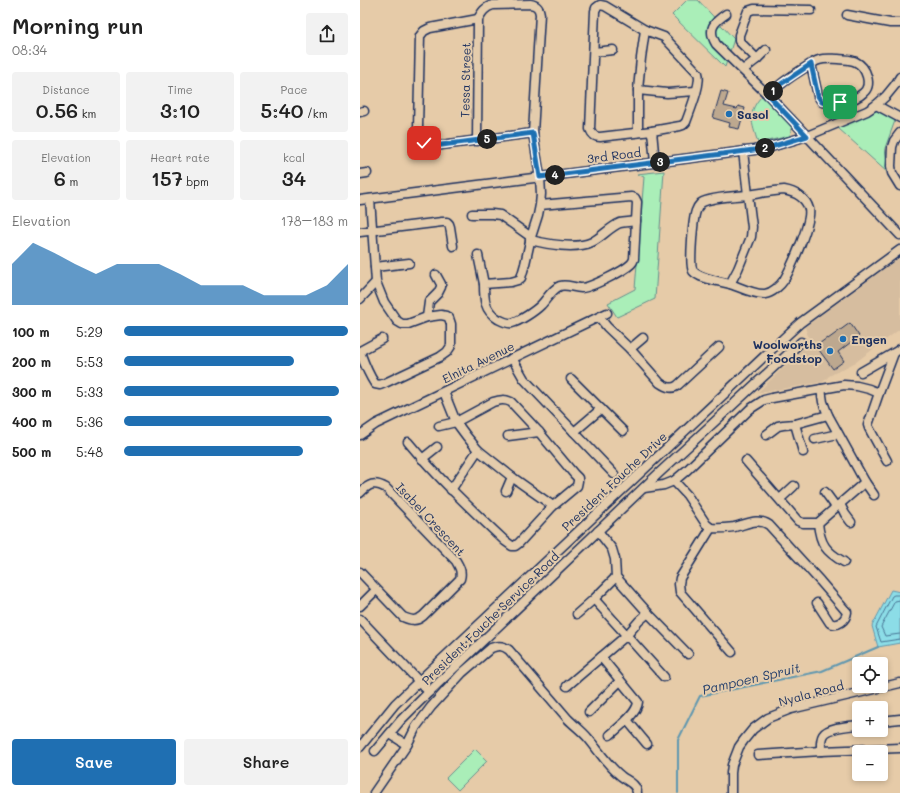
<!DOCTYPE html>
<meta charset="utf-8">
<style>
:root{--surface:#fff;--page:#f2f2f2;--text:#222;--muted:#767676;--accent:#1f6fb2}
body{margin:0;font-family:Mali,sans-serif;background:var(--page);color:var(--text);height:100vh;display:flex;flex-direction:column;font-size:15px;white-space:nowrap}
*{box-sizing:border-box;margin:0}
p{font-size:13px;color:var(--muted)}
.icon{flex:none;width:22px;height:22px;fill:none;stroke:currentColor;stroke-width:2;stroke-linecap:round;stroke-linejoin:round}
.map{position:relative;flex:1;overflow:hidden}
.side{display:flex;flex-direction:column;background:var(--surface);width:360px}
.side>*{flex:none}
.buttons{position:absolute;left:492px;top:657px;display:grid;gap:8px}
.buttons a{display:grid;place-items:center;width:36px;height:36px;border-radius:4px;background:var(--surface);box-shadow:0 2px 6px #0003;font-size:20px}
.pin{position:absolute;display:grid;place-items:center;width:34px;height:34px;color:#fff;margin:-17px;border-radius:8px;box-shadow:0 2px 6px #0006}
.km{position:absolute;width:20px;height:20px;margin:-10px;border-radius:50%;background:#222;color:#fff;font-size:11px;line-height:20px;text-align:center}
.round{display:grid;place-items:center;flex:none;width:42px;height:42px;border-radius:4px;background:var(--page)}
.head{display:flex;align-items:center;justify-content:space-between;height:68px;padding:0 12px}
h1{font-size:22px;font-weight:600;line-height:30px}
.figures{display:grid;grid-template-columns:repeat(3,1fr);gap:6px;height:68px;padding:4px 12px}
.figures div{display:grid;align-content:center;border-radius:4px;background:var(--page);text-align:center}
.figures b{font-size:20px;font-weight:600}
.figures small{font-size:11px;font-weight:400}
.figures p{font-size:11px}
.chart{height:112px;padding:8px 12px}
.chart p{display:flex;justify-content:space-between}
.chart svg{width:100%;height:72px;margin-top:4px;fill:var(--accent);opacity:.7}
.primary-button{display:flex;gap:8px;margin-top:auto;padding:8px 12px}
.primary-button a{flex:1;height:46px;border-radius:4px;background:var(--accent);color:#fff;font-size:16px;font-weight:600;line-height:46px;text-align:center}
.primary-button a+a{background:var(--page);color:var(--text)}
ul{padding:0 12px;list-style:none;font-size:13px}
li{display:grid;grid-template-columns:64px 48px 1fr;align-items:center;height:30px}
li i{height:10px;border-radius:5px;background:var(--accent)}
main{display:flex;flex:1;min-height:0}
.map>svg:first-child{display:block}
</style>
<main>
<section class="side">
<div class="head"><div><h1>Morning run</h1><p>08:34</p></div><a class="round"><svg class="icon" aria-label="share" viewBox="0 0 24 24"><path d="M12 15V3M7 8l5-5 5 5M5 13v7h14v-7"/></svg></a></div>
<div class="figures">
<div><p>Distance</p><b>0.56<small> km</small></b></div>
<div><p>Time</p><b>3:10</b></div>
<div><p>Pace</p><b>5:40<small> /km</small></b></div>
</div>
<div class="figures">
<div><p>Elevation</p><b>6<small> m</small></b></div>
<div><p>Heart rate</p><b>157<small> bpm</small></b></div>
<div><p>kcal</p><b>34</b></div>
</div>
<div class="chart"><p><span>Elevation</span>178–183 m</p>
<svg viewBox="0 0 160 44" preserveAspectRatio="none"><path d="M0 44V19L10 6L20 12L30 19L40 25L50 19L60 19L70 19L80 25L90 32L100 32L110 32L120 38L130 38L140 38L150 32L160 19V44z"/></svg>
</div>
<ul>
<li><b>100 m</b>5:29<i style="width:100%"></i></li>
<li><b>200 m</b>5:53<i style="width:76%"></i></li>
<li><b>300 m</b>5:33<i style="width:96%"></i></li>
<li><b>400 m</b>5:36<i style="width:93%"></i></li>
<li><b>500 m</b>5:48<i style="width:80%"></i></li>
</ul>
<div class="primary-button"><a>Save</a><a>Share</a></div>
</section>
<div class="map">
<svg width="540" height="793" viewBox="0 0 540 793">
<rect width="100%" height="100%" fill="#e6cba8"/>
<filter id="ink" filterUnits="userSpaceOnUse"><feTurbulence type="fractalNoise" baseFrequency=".025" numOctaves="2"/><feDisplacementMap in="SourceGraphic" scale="8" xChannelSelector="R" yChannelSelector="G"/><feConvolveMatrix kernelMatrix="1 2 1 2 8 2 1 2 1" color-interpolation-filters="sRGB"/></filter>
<g filter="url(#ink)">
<!-- built -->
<polygon fill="#d6bd9f" points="540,259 540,329 496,362 469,376 463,382 397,393 450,342 445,327 536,260"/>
<!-- green -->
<g fill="#aaeeb8" stroke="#628e8b">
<polygon points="327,0 338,0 374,39 365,67 312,15"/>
<path d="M403 95 432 124 430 136 398 143C392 123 386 112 403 95Z"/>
<polygon points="519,108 536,118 525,148 528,173 478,128"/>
<polygon points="304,171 295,299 257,317 248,303 275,289 284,177 277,174"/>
<polygon points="115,749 127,761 98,790 86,778"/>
</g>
<!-- water -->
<polygon fill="#8cdde7" stroke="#5f97b0" points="531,590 540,592 540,643 518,647 512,626"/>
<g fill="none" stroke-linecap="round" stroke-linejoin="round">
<!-- shore -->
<g stroke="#487595" stroke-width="1">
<polyline points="540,595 534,595 532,596 516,627 521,642 540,639"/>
<polyline points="540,600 535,601 521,627 525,636 540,634"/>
</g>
<!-- stream -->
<polyline stroke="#5f97b0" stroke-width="2" points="318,793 318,740 340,696 462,671 518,647"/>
</g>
<!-- building -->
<g fill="#bda88f" stroke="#1b2f5e">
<polygon points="361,91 368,93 364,106 377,109 378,106 385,108 379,129 369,127 370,123 353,118"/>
<polygon points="490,323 499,336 478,352 484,361 473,369 456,346 467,338 468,339"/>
</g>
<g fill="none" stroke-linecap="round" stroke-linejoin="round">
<defs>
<g id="minor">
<path d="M240 5 245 6 285 30 304 37 338 73C342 82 330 111 326 122L323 125 320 126 292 131 240 137C234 137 232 134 230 129L235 11 236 8Z"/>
<path d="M366 14C354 22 347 29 356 44L408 95 447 136 507 111 516 105 526 96 535 85 540 77"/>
<polyline points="487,15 530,23 540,23"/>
<path d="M118 19 70 28 64 31 60 36 58 128C60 140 62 146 74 146L173 133"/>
<polyline points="234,52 253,50"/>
<polyline points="397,59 406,50"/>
<polyline points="383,70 397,59 379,41 379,35 388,11 394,9 451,10"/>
<polyline points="278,90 281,58 285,30"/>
<path d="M408 95C419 85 430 77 443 69 448 66 453 62 459 60 465 58 471 59 478 59 484 60 490 59 496 62 506 67 513 85 503 93 494 102 474 104 462 102L458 96 451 64"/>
<polyline points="516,105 540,118"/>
<polyline points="0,112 4,111"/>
<polyline points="292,131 295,163"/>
<polyline points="278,132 278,90 307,93 336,91"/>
<polyline points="540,133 534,141 532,147 531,166 532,173 540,186"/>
<path d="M117 141 118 19C122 12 125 7 133 5L170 4C176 5 179 7 180 14L173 133 180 177 181 194 180 205 178 215 171 237 165 264 161 278 158 280 151 282 124 284C124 299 124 310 138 319 142 321 147 324 152 323 160 321 175 311 181 305 187 299 192 289 200 286 207 284 214 288 221 288 230 288 264 271 271 264 273 262 273 262 274 259L277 202 275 198 271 197 180 205"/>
<polyline points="0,174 7,173"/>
<path d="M424 190C435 192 446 198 449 209 452 222 431 268 424 280 420 286 412 293 405 294 396 295 381 288 373 285 362 281 341 280 333 271 329 265 333 219 336 211 337 208 339 205 341 203 350 197 377 196 388 195 401 193 412 191 424 190Z"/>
<polyline points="0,200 394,150 414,146 447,136 540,235"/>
<polyline points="112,214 132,214 140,215 171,237"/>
<polyline points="0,232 82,222 87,222 89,224 90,227 93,246"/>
<path d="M170 240C187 244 215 250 232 242 242 237 250 227 260 223 265 222 271 222 276 221"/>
<polyline points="118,255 124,284"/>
<polyline points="15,267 49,263"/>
<polyline points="370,284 378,269 391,237 392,227 388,195 383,151"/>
<polyline points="0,299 16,282"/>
<polyline points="67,317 69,302 78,293 81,287 81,284 76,275"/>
<path d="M239 317 247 327 270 349 300 383C306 387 312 390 318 385L359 347"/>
<polyline points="270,349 283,338"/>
<polyline points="0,351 22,339"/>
<path d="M0 352C4 363 8 374 15 384L20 385 25 383 80 357 87 352 91 346V324L89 318 86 316 81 315 67 317 48 324H42L37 321 24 302 16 282 10 199"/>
<polyline points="152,358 164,379 254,474"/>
<polyline points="501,372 534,353"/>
<polyline points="211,379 263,431"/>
<polyline points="461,389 463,402 468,415 505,482 514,495"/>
<polyline points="519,393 534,353 540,349"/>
<polyline points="435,424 443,452"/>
<path d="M79 426 96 422C103 432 110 441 118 450L91 490"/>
<polyline points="214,432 241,409"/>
<polyline points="0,435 16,424 247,313"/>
<polyline points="406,435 418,426 423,425 435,424 468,415"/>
<polyline points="148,436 179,432"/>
<polyline points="455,439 478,434"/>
<path d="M48 442C77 477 111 509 145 541L152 546H155L159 543 193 506 217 486 218 481V478L214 474 179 432 151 402C144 399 140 400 133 402L96 422 84 392"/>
<polyline points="118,450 152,477 193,506"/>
<polyline points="62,459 77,447"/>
<polyline points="386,461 438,521 443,523 458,523 505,482"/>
<path d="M314 481 327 495 346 524 351 528C359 529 366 528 374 527 385 525 398 517 409 525L460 581 485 610 487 612C486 620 478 627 470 623L457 603"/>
<polyline points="284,488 304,485 314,481 327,470 390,409 404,400 412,398 484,385 497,386 509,389 519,393 508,425 509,428 527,461"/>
<polyline points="146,491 152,477"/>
<polyline points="465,492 476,507"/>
<path d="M0 493C9 484 14 481 26 488L96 561C100 568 102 572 100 579L63 616C56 622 50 620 43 617L0 572"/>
<polyline points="420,499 434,486"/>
<polyline points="480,504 485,514 491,522"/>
<path d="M458 523C460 544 466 552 484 562"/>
<polyline points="351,528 320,578 319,584 320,592 372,652"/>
<polyline points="238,531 252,549 255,559 256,577 288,613 328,654"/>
<polyline points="256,577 234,599 304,677"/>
<polyline points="0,606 16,590"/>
<polyline points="217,614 234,599"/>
<polyline points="0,619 69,692"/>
<path d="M241 657 278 702C277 714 259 727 250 735"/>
<polyline points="207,686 267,635 279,621 288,613"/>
<polyline points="229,712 260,681"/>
<polyline points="267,720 287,744"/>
<polyline points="521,721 540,719"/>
<path d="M47 745 56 727 71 707 102 673 131 648C138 645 143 645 149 650L208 719C215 726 222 731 228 738 239 751 247 765 261 776 267 781 277 784 277 793"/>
<polyline points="0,747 35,704 59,681 427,335 440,323 540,250"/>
<polyline points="15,751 41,720 69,692 298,474 441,342"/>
<path d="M461 751C461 746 460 740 463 735 468 727 490 726 499 725"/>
<polyline points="398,755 461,751 540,748"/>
<polyline points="14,793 47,745 30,734"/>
<polyline points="371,793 371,773 372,765 379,747 384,740 393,729 408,718 431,709 540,683"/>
</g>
</defs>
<!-- minor casing -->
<use href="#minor" stroke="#1b2f5e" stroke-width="11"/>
<!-- minor -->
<use href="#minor" stroke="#e4ccac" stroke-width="8"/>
</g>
</g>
<g fill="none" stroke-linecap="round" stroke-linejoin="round" filter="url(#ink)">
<defs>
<polyline id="route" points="64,143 66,145 74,146 173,133 180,177 394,150 414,146 447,136 408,95 421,84 451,64 458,96 462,102 473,103 480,102"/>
</defs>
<!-- route casing -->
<use href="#route" stroke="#fff" stroke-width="8"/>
<!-- route -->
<use href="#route" stroke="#1f6fb2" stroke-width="5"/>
</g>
<!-- markers -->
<g fill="#1f6fb2" stroke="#e4ccac" stroke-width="1.5">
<circle cx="369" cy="114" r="4"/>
<circle cx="483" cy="339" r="4"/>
<circle cx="470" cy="351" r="4"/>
</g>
<g text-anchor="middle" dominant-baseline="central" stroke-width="4" stroke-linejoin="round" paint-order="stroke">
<!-- street labels -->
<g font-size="12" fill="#1b2f5e" stroke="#e4ccac">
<text transform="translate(105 80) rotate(-89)">Tessa Street</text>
<text transform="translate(254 155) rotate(-7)">3rd Road</text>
<text transform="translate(118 362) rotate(-26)">Elnita Avenue</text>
<text transform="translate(254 481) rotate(-43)">President Fouche Drive</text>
<text transform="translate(71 519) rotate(47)">Isabel Crescent</text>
<text transform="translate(130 618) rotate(-44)">President Fouche Service Road</text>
<text transform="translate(451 693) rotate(-15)">Nyala Road</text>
</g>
<!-- poi labels -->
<g font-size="12" font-weight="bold" fill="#1b2f5e" stroke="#e4ccac" text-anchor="start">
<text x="377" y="114">Sasol</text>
<text x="491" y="339">Engen</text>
<text x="462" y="344" text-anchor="end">Woolworths<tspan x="462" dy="14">Foodstop</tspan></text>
</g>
<!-- water labels -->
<g font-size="13" font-style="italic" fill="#26406c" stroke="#e4ccac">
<text transform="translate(391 678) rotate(-13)">Pampoen Spruit</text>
</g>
</g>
</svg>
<div class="buttons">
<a><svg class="icon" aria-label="locate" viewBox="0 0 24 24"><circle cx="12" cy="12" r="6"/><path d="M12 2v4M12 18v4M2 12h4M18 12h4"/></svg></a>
<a>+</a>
<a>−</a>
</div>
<div class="pin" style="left:480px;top:102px;background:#1e9e55"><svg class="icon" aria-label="arrive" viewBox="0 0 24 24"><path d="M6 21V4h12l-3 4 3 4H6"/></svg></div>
<div class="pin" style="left:64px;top:143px;background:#d93025"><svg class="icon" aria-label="check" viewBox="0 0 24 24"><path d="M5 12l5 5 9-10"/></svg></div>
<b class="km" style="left:413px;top:91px">1</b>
<b class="km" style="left:405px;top:148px">2</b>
<b class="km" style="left:300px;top:162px">3</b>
<b class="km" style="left:195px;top:175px">4</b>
<b class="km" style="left:127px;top:139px">5</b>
</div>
</main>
